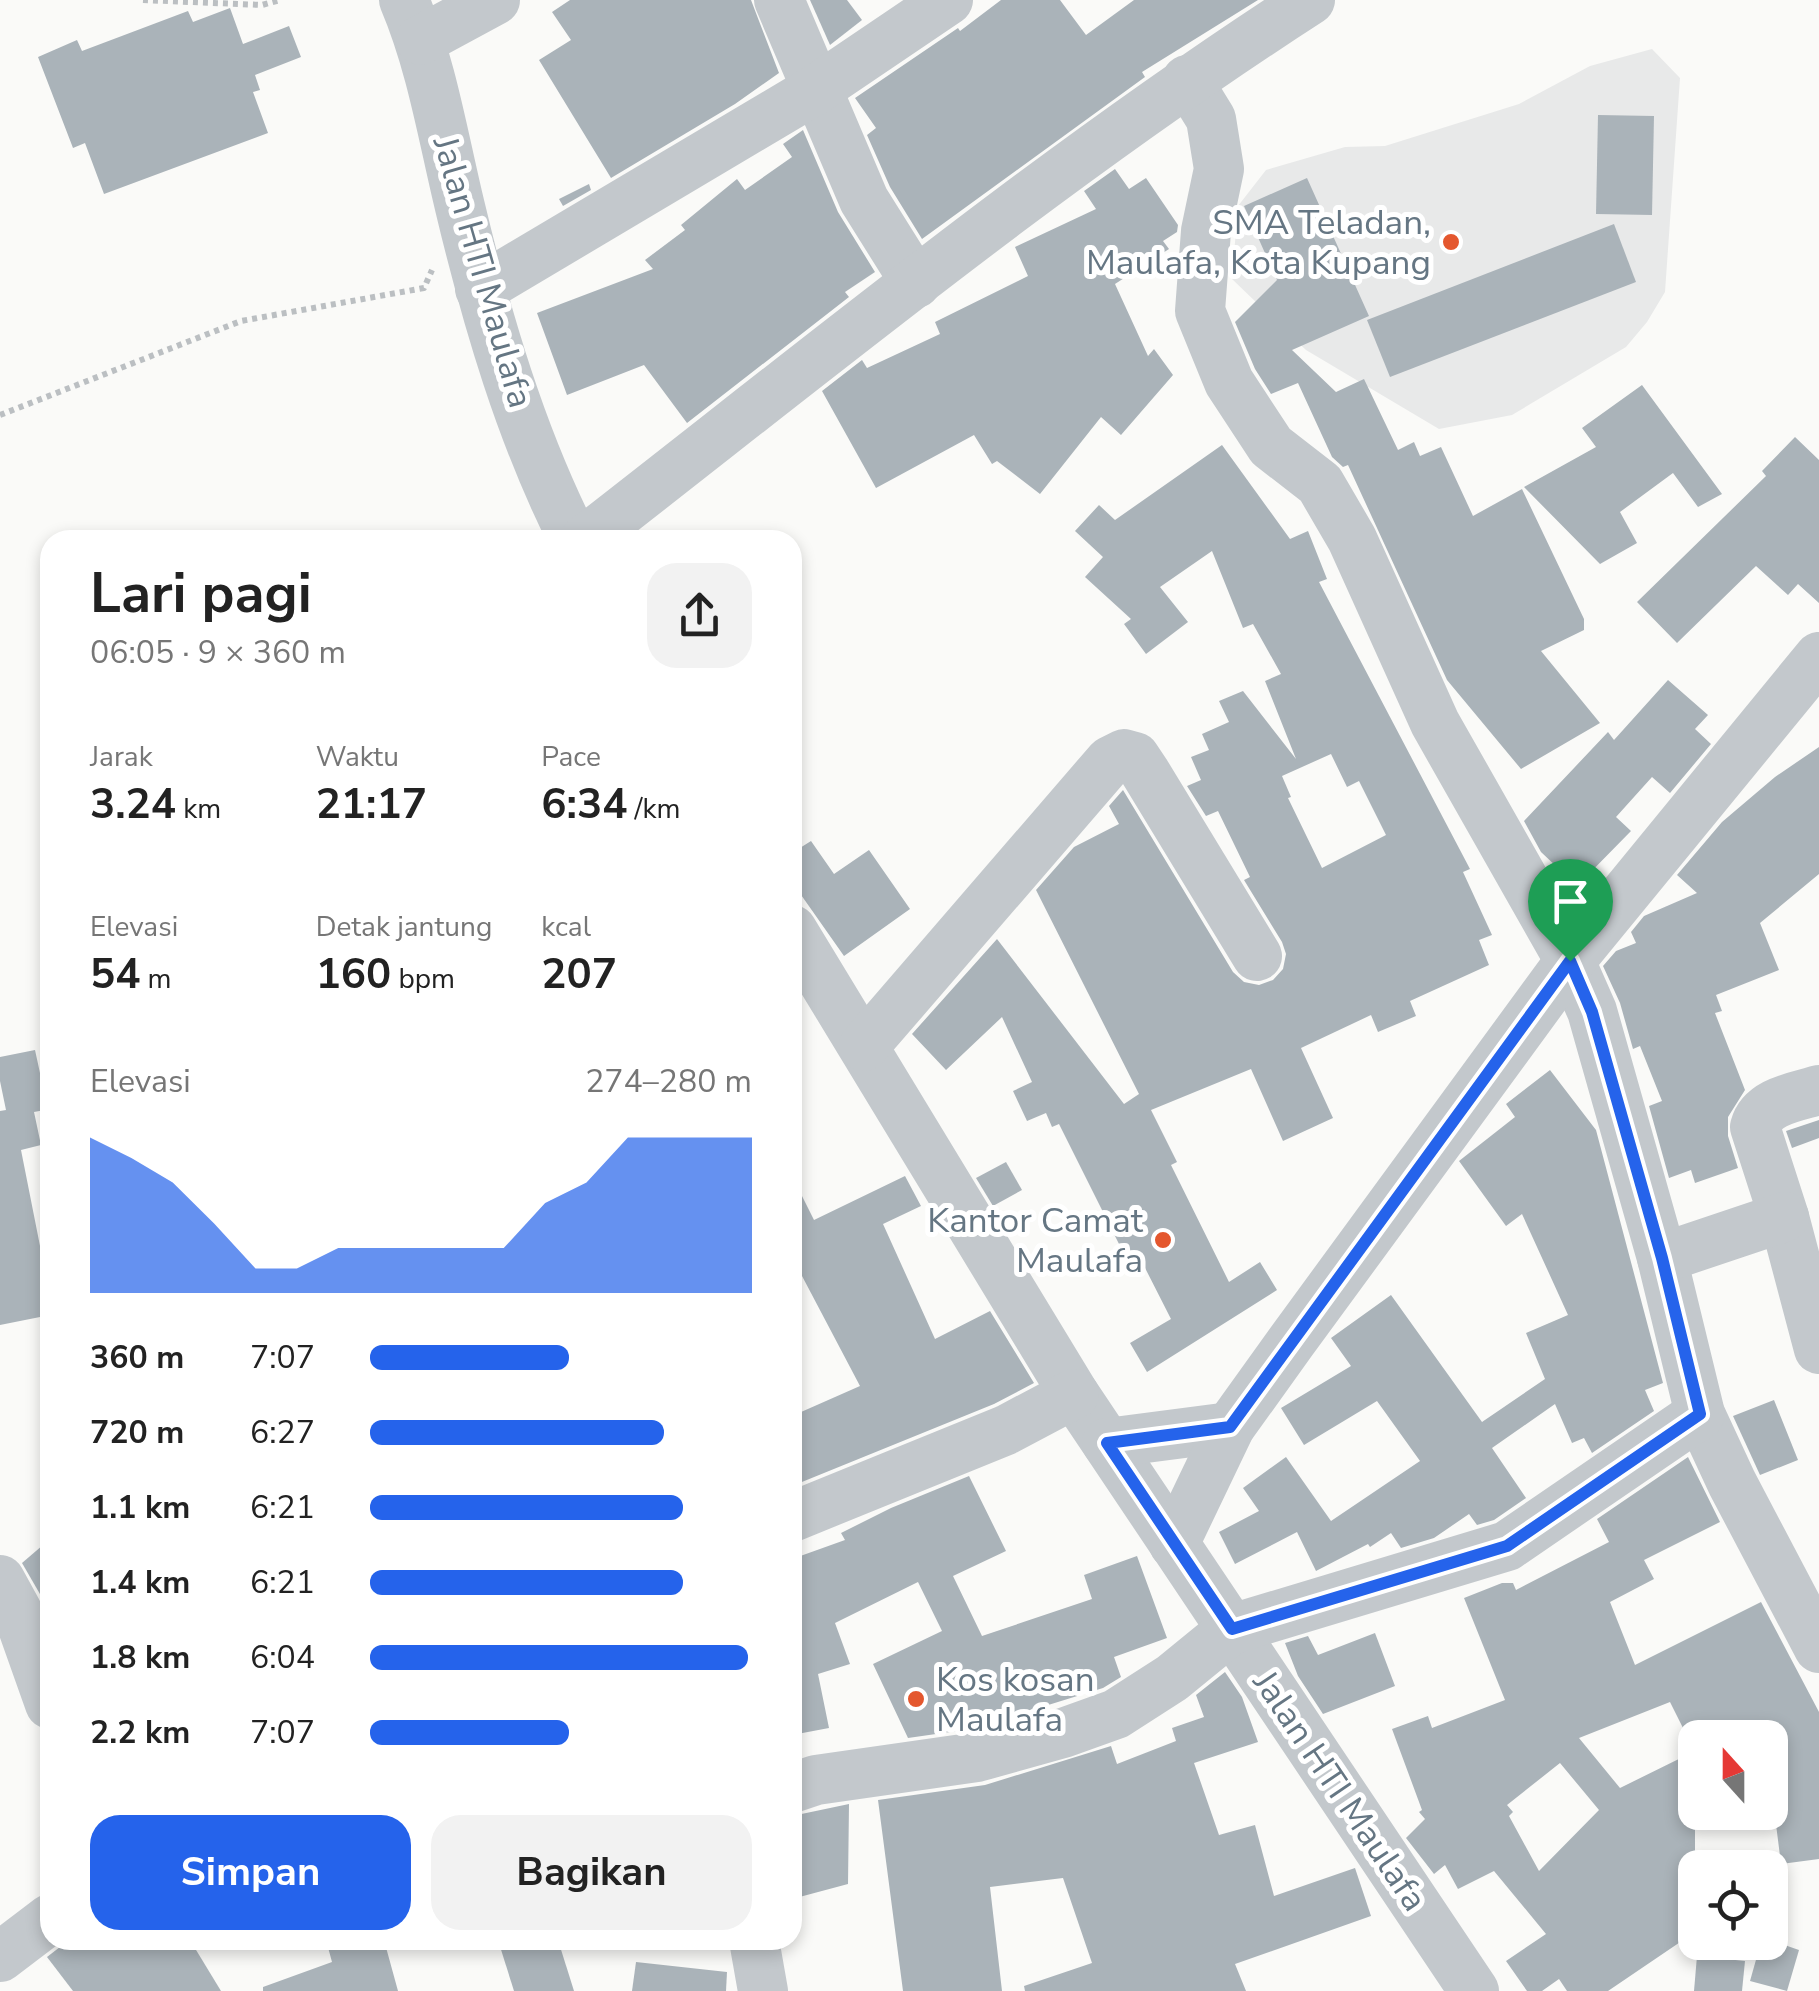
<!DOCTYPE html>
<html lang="id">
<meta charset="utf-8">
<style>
:root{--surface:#fff;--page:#f2f2f2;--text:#222;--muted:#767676;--accent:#2563eb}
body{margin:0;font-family:"Nunito Sans",sans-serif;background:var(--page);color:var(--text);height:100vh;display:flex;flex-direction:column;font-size:38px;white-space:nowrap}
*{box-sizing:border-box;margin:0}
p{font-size:32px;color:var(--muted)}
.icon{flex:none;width:55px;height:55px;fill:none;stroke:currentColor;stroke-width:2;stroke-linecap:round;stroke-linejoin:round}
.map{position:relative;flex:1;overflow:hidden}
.sheet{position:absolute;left:40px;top:530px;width:762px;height:1420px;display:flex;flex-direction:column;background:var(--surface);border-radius:30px;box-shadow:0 5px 15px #0003}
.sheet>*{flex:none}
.needle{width:65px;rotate:339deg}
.tools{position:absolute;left:1678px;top:1720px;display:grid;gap:20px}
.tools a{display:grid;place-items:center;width:110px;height:110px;border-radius:20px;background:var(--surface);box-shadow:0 5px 15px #0003;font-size:50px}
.pin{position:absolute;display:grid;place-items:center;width:85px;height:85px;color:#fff;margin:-102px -42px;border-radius:50% 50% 50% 0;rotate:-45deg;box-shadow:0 0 10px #0007}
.pin .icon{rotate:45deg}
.round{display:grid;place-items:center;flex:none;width:105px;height:105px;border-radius:30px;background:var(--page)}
.headline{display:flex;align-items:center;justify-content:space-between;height:170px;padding:0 50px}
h1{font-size:55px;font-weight:700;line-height:75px}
.metrics{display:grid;grid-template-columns:repeat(3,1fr);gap:15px;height:170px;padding:10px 50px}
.metrics div{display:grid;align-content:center}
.metrics b{font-size:42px;font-weight:700}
.metrics small{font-size:28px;font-weight:400}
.metrics p{font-size:28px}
.chart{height:280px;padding:20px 50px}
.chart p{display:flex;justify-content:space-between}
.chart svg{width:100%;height:180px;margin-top:10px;fill:var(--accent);opacity:.7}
.cta{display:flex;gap:20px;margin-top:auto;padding:20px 50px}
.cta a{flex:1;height:115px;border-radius:30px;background:var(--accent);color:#fff;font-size:40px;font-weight:700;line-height:115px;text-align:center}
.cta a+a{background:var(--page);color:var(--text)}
ul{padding:0 50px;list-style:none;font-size:32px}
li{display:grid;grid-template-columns:160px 120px 1fr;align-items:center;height:75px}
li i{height:25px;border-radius:12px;background:var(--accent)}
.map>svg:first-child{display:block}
</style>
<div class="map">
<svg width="1819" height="1991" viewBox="0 0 1819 1991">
<rect width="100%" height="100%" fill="#fafaf8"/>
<!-- built -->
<polygon fill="#e8e9e9" points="1652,49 1680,78 1665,292 1647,322 1626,347 1512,415 1439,429 1306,350 1232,279 1238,206 1266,170 1345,147 1385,146 1519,104 1590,66"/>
<!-- building -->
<g fill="#aab3b9" fill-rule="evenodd">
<polygon points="570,0 751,0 779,73 735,104 611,178 539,60 571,40 552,12"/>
<polygon points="810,0 847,0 862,20 830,45"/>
<polygon points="1001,0 1060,0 1086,35 1134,0 1258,0 1142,72 1145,77 922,239 890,187 867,135 876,128 855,98 958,28 960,31"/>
<polygon points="230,8 243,44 289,26 301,57 255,75 260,90 253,92 268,133 104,194 85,143 73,148 38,57 77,40 82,51 188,11 193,22"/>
<polygon points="1598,115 1654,116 1652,215 1596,214"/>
<polygon points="803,130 838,212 875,272 845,292 849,297 687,423 644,365 567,395 537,313 653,269 645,260 685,230 681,225 737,179 745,190 792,157 783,144"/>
<polygon points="1115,169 1129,189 1146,178 1178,225 1177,232 1163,241 1169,249 1115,284 1148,356 1154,349 1173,375 1121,435 1101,417 1040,494 997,461 992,464 974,435 876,488 822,391 862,360 867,368 940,334 935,322 1028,276 1015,247 1096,209 1084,191"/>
<polygon points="1307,178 1369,316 1292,350 1336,392 1364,379 1398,450 1414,442 1420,456 1441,447 1473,516 1522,489 1584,619 1584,630 1541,651 1600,723 1521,769 1447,680 1348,465 1343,467 1332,457 1298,383 1271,394 1255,369 1235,322 1277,280 1244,206"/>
<polygon points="589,184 591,190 563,206 559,199"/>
<polygon points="1614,224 1636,282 1390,377 1367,320"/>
<polygon points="1642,385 1722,494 1698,507 1673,473 1620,512 1637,543 1600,564 1524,487 1596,447 1582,428"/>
<polygon points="1795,437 1819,460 1819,603 1798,584 1788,595 1756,566 1677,643 1637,602 1766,476 1762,471"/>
<path d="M1222 445 1290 539 1308 531 1327 579 1319 582 1470 869 1463 872 1492 935 1479 940 1489 965 1410 1001 1416 1016 1378 1032 1371 1015 1301 1048 1333 1118 1283 1141 1251 1069 1151 1110 1177 1162 1171 1165 1229 1282 1260 1262 1277 1290 1147 1372 1130 1343 1171 1319 1141 1260 1130 1266 1059 1124 1052 1127 1046 1113 1027 1121 1013 1091 1032 1082 1002 1017 946 1070 912 1034 997 939 1124 1104 1139 1094 1036 890 1074 847 1119 824 1109 806 1123 790 1233 972 1244 982 1259 985 1273 980 1283 969 1286 954 1282 942 1244 880 1250 877 1218 811 1206 816 1187 786 1201 780 1191 757 1209 750 1202 734 1229 722 1219 701 1243 691 1296 759 1265 681 1281 674 1253 624 1243 628 1212 551 1160 587 1188 622 1146 654 1124 624 1131 619 1085 577 1103 557 1075 531 1099 505 1115 520ZM1331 754 1347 787 1359 781 1386 835 1322 868 1288 798 1291 797 1282 776Z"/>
<polygon points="1668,680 1708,715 1695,729 1711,744 1670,793 1652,777 1616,817 1631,831 1577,886 1541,852 1524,821 1608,732 1614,740"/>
<polygon points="1819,747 1819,874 1760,923 1779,970 1716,995 1722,1011 1715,1013 1745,1090 1728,1117 1728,1136 1738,1168 1695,1183 1691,1170 1669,1178 1649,1106 1662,1101 1640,1046 1633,1049 1620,1003 1603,966 1616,951 1636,943 1631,932 1644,916 1697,893 1677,875 1722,822 1775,777"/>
<polygon points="811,841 834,874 869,850 910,909 844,956 792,882 792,853"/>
<polygon points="35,1050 40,1073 50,1071 50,1109 34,1112 41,1145 21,1150 41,1251 50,1249 50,1315 0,1325 0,1111 6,1110 0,1081 0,1057"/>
<polygon points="1550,1070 1596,1130 1663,1383 1645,1390 1654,1411 1592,1453 1584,1438 1572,1443 1555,1404 1492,1448 1526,1498 1494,1520 1477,1525 1469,1514 1434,1538 1401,1548 1391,1533 1370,1547 1368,1544 1316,1571 1297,1532 1235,1564 1219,1532 1259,1511 1243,1488 1286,1457 1331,1521 1420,1461 1377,1401 1304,1445 1281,1408 1351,1366 1331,1338 1391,1295 1482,1422 1545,1379 1526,1333 1568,1315 1522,1214 1506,1226 1459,1161 1515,1117 1506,1104"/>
<polygon points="1819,1120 1819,1138 1792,1148 1786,1131"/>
<polygon points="1006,1162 1022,1190 993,1206 976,1178"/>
<polygon points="792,1176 814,1220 905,1176 921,1206 883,1224 935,1339 990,1311 1034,1383 994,1404 792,1486 792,1416 860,1386 792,1257"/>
<polygon points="1774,1400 1798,1460 1760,1475 1733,1416"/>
<path d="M1688 1457 1720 1522 1644 1560 1654 1579 1610 1602 1635 1665 1761 1602 1819 1712V1859L1781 1864 1770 1777V1738H1688L1670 1702 1579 1738 1620 1788 1695 1751V1932L1608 1991H1567L1559 1979 1542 1991H1527L1506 1961 1546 1934 1494 1871 1458 1889 1445 1865 1434 1874 1406 1838 1425 1819 1419 1812 1422 1810 1392 1729 1428 1716 1432 1728 1505 1700 1464 1598 1502 1583H1513L1516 1590 1609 1542 1597 1519ZM1560 1763 1599 1810 1539 1871 1509 1816 1513 1812 1507 1805Z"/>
<polygon points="969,1476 1006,1551 953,1576 982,1636 1092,1599 1084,1575 1137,1556 1167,1638 1114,1657 1121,1677 1103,1688 971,1729 908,1738 873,1664 942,1631 918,1582 835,1623 850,1664 818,1674 829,1728 792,1735 792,1559 845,1540 841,1533 891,1508"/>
<polygon points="50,1539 50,1597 44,1601 22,1563"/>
<polygon points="1375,1633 1395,1686 1323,1714 1298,1676 1285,1643 1308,1636 1318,1655"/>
<polygon points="1225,1672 1242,1697 1258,1742 1194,1763 1219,1835 1255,1825 1274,1896 1355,1868 1371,1916 1235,1964 1246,1991 1025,1991 1024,1986 1092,1963 1063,1878 990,1887 1002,1991 903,1991 878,1800 985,1785 1111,1746 1117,1764 1176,1741 1172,1728 1204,1717 1196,1695"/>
<polygon points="849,1804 848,1884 792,1899 792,1849 800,1847 792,1816"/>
<polygon points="69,1940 190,1940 221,1991 73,1991 47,1957"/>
<polygon points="326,1940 384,1940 398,1991 263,1991 263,1987 332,1962"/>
<polygon points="498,1940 558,1940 574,1991 514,1991"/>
<polygon points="1761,1942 1776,1942 1799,1950 1787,1991 1750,1981"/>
<polygon points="1697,1956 1745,1961 1742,1991 1694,1991"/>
<polygon points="636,1962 727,1972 726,1991 632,1991"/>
</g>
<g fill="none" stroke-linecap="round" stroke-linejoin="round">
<!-- path -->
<g stroke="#bbbfc2" stroke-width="6" stroke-dasharray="5 5" stroke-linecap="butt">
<polyline points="143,0 262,5 280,0"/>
<polyline points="0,415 241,321 424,288 432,270"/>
</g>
<!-- minor -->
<g stroke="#c3c8cc" stroke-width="50">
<path d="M404 0C432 66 443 137 460 207 487 320 521 436 574 540"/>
<polyline points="779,0 864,200 916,283"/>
<polyline points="421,40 495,0"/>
<polyline points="1187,80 1211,119 1219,169 1206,231 1200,311 1229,382 1271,446 1320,484 1352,539 1435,723 1570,961 1592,1011 1662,1258 1700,1414 1732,1483 1819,1648"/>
<polyline points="480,289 815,90 948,0"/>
<path d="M585 540C823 355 1057 163 1310 0"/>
<polyline points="792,930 1074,1394 1474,1991"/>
<polyline points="864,1046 1110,761 1124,754 1135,757 1145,772 1257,956"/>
<path d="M1819 1090C1796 1097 1762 1101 1755 1127L1784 1217 1819 1349"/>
<polyline points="1662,1258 1784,1217"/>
<polyline points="1107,1443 1230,1427"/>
<polyline points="792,1517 1006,1430 1074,1394"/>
<polyline points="1174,1544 1230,1427 1291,1342 1570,961 1819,657"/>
<polyline points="0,1580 17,1611 50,1704"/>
<polyline points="792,1788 816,1780 977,1757 1063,1733 1116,1714 1172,1678 1232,1629 1507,1546 1700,1414"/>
<polyline points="754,1940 763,1991"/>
<polyline points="0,1957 50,1919"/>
</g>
</g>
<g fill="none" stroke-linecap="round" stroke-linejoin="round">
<defs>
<polygon id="route" points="1570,961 1592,1012 1662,1258 1700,1414 1507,1546 1232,1629 1107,1443 1230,1427"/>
</defs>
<!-- route casing -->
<use href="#route" stroke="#fff" stroke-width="20"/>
<!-- route -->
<use href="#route" stroke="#2563eb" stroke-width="12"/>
</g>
<!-- markers -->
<g fill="#e4572e" stroke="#fff" stroke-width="4">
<circle cx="1451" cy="242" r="10"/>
<circle cx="1163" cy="1240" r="10"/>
<circle cx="916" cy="1699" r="10"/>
</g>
<g text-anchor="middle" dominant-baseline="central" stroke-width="10" stroke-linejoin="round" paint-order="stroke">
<!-- poi labels -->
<g font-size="35" fill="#657683" stroke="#fff" text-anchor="end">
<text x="1431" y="222">SMA Teladan,<tspan x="1431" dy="40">Maulafa, Kota Kupang</tspan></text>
<text x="1143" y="1220">Kantor Camat<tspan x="1143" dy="40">Maulafa</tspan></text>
<text x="936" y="1679" text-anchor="start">Kos kosan<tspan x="936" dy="40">Maulafa</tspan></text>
</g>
<!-- street labels -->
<g font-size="35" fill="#657683" stroke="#fff">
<text transform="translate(483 272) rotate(74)">Jalan HTI Maulafa</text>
<text transform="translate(1340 1791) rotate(56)">Jalan HTI Maulafa</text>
</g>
</g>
</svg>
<div class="tools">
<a><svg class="needle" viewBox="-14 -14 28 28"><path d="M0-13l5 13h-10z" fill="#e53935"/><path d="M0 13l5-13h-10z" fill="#767676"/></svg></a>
<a><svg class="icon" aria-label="locate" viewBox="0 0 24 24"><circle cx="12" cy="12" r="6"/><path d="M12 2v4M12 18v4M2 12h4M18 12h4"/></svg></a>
</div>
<div class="pin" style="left:1570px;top:961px;background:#1e9e55"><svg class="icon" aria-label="arrive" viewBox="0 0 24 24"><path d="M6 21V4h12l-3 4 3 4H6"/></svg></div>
<section class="sheet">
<div class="headline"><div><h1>Lari pagi</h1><p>06:05 · 9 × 360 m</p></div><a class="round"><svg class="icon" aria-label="share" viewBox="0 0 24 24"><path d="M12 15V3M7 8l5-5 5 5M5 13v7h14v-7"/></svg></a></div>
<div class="metrics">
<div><p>Jarak</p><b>3.24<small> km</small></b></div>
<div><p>Waktu</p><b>21:17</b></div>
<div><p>Pace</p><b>6:34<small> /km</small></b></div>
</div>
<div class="metrics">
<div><p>Elevasi</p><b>54<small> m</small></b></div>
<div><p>Detak jantung</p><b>160<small> bpm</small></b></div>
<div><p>kcal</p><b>207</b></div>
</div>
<div class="chart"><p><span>Elevasi</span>274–280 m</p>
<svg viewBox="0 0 160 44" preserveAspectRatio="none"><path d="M0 44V6L10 11L20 17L30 27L40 38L50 38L60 33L70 33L80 33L90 33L100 33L110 22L120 17L130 6L140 6L150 6L160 6V44z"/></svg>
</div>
<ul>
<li><b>360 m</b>7:07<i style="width:52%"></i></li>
<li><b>720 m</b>6:27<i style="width:77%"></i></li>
<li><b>1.1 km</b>6:21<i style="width:82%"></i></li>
<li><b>1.4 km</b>6:21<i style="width:82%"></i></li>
<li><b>1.8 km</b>6:04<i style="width:99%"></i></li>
<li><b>2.2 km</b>7:07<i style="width:52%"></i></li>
</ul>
<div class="cta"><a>Simpan</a><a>Bagikan</a></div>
</section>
</div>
